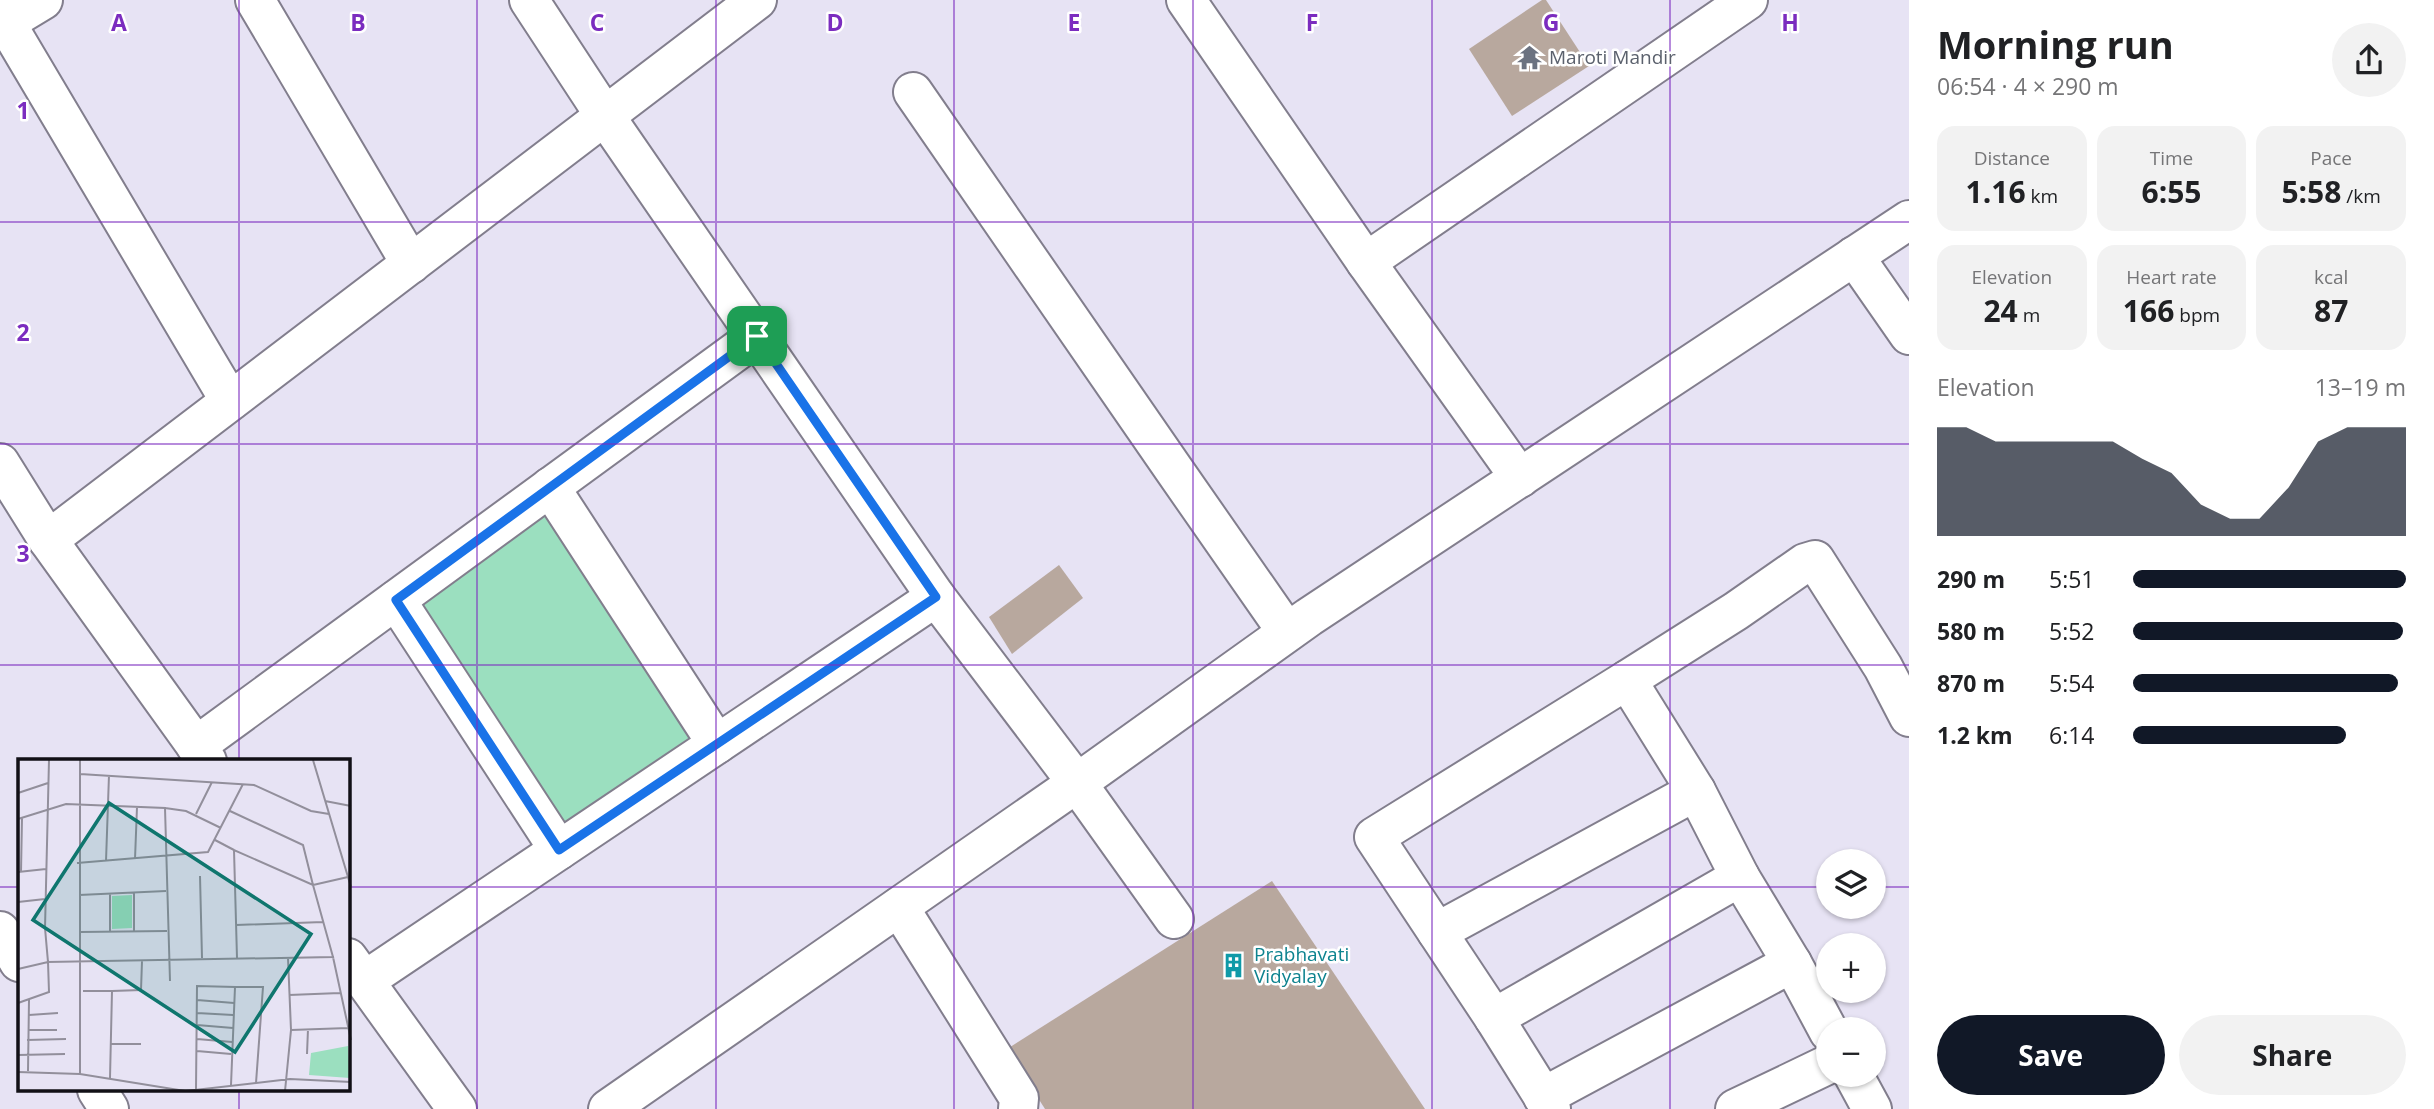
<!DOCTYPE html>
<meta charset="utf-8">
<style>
:root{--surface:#fff;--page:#f2f2f2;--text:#202124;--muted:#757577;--accent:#111827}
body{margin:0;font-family:"Open Sans",sans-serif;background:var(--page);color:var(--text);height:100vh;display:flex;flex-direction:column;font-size:26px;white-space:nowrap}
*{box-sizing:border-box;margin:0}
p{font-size:23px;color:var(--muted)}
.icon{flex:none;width:38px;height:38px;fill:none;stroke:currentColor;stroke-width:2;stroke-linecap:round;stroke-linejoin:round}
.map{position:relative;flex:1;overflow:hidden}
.drawer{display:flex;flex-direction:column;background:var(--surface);width:525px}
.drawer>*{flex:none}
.fabs{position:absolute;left:1816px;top:849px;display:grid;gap:14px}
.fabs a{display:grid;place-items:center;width:70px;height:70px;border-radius:50%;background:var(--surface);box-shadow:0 2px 5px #0004;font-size:35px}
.pin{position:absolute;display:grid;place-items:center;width:60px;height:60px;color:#fff;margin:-30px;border-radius:14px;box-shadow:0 4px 10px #0006}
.round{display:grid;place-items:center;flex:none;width:74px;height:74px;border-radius:37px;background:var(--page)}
.head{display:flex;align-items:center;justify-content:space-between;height:119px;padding:0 28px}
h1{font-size:38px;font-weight:700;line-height:52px}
.metrics{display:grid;grid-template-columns:repeat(3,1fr);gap:10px;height:119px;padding:7px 28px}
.metrics div{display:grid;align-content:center;border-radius:18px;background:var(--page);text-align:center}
.metrics b{font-size:30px;font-weight:700}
.metrics small{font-size:19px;font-weight:400}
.metrics p{font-size:19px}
.chart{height:196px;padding:14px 28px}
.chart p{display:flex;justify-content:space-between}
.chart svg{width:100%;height:126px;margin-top:7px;fill:var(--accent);opacity:.7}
.primary-button{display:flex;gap:14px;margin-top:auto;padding:14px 28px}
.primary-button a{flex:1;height:80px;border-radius:42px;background:var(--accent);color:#fff;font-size:28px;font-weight:700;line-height:80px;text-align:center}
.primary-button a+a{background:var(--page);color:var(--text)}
ul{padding:0 28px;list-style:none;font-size:23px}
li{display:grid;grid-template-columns:112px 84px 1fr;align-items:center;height:52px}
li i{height:18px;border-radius:9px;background:var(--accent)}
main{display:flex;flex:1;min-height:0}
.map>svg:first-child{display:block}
</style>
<main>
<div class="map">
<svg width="1909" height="1109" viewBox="0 0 1909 1109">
<rect width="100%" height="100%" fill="#e7e3f4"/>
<!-- green -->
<polygon fill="#9bdfbf" points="545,516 693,735 562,828 420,606"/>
<!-- building -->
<g fill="#b8a89e">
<polygon points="1542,0 1546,0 1589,66 1512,116 1469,49"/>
<polygon points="1059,565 1083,598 1012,654 989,617"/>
<polygon points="1272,881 1425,1109 1045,1109 1007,1049"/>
</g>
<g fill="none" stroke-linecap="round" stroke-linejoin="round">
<defs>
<g id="minor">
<polyline points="255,0 411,264"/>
<polyline points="529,0 605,116 936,597 1077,783 1174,919"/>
<polyline points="1186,0 1366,262 1520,478"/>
<polyline points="0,13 230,401"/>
<polyline points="0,26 43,0"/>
<path d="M913 92C1039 272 1161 453 1287 632"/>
<polyline points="1854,256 1909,335"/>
<polyline points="1366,262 1748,0"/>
<polyline points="0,463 48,540 207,761"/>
<polyline points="550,487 717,744"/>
<polyline points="48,540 757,0"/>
<polyline points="396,600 559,850"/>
<polyline points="1627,680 1736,611 1805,563 1815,560 1883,667 1909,717"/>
<polyline points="196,746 757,336"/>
<polyline points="899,907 1019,1098 1018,1109"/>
<polyline points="0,931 19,962"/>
<polyline points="1437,932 1696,791"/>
<polyline points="348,958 457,1109"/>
<polyline points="364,981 936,597"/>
<polyline points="1494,1018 1740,877"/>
<polyline points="1853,1074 1872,1109"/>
<polyline points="97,1090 109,1109"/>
<polyline points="1543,1097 1792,963"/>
<polyline points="608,1109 1077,783 1309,617 1909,220"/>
<polyline points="1551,1109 1494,1018 1374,837 1627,680 1696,791 1740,877 1792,963 1829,1032"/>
<polyline points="1735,1109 1829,1064"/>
</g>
</defs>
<!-- minor casing -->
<use href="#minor" stroke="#827e8d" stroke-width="42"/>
<!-- minor -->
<use href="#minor" stroke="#fff" stroke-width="38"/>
</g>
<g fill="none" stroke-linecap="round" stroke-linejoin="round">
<defs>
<polygon id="route" points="757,336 936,597 559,850 396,600"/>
</defs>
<!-- route casing -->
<use href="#route" stroke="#fff" stroke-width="14"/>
<!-- route -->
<use href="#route" stroke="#1a73e8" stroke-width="9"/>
</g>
<!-- grid -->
<path fill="none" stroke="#7b2cbf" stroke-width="2" stroke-opacity="0.55" d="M239 0V761M477 0V1109M716 0V1109M954 0V1109M1193 0V1109M1432 0V1109M1670 0V1109M0 222H1909M0 444H1909M0 665H1909M0 887H19M348 887H1829M1874 887H1909M239 1090V1109"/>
<!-- icons -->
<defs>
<symbol id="temple-bare" viewBox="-9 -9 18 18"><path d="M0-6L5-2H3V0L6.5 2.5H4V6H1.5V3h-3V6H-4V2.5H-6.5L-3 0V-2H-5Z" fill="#6b7280" stroke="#fff" stroke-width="2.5" paint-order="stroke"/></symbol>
<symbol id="building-bare" viewBox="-9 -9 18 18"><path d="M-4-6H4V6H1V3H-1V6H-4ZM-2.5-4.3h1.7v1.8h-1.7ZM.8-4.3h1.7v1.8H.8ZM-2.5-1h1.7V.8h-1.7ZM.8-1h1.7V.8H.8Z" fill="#0f9aa8" stroke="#fff" stroke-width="2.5" paint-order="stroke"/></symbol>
</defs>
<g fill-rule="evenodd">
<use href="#temple-bare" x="1512" y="40" width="35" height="35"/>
<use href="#building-bare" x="1216" y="948" width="35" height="35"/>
</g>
<g text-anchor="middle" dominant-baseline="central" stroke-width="5" stroke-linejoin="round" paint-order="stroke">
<!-- worship labels -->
<g font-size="19" fill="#5b616d" stroke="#fff" text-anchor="start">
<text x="1549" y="57">Maroti Mandir</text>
</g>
<!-- culture labels -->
<g font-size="19" fill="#0d838f" stroke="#fff" text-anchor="start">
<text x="1254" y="954">Prabhavati<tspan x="1254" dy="22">Vidyalay</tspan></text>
</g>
</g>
<!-- overview -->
<g transform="translate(18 759)">
<rect width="332" height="332" fill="#e7e3f4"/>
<path d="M114 136V169L94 170V137ZM330 287 332 319 291 316 293 294Z" fill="#9bdfbf"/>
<path fill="none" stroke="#928f9b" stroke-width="2" d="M31 1 27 169 30 203 315 198 295 126 330 118M295 1 333 128M62 15 236 26 293 52 311 55M0 34 30 24M307 42 333 47M147 49 168 52 203 69M212 52 285 86 295 126 216 91 219 199M178 55 194 23M0 60 48 45 147 49 152 222M197 81 216 91M117 100 119 48M88 102 91 16M59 104 190 93 225 25M0 113 28 110M3 113 4 59M182 117 184 199M116 133V172M92 135V172M61 136 148 132M0 143 27 140M218 166 305 163M62 173 149 172M315 198 333 281M0 210 30 203 31 233 0 244M217 228H245L238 324M65 232H94L92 319M94 232 123 231 124 202M271 236 322 234M179 241 216 244M179 254 215 256M11 256 40 254M179 266 215 269M10 271H39M273 271 330 269M179 280 214 283M9 281 48 280M93 285H123M179 292 213 295M289 295 290 270M0 296 47 295M10 312 11 241M0 313 62 315 167 332M62 315V1M178 330 179 227 217 228 213 326M168 332 272 320 333 323M267 332 273 271 270 199"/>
<path fill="#0f766e" fill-opacity="0.15" stroke="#0f766e" stroke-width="3.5" d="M91 44 293 175 217 293 15 161Z"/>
<rect width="332" height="332" fill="none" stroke="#121016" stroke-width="3.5"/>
</g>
<g font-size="23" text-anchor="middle" font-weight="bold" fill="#7b2cbf" stroke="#fff" stroke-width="5" stroke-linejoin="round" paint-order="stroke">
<text x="119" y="31">A</text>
<text x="358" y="31">B</text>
<text x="597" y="31">C</text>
<text x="835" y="31">D</text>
<text x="1074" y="31">E</text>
<text x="1312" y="31">F</text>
<text x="1551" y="31">G</text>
<text x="1790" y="31">H</text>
<text x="23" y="119">1</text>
<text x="23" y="341">2</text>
<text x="23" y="562">3</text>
</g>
</svg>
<div class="fabs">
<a><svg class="icon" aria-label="layers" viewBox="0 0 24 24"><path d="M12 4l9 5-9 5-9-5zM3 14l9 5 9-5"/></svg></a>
<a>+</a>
<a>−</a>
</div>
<div class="pin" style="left:757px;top:336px;background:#1e9e55"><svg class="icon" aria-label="arrive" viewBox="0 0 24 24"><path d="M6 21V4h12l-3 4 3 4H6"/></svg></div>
</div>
<section class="drawer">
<div class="head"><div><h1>Morning run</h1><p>06:54 · 4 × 290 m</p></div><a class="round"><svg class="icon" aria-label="share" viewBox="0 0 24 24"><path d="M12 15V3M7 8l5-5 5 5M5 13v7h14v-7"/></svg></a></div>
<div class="metrics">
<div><p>Distance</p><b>1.16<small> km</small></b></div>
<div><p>Time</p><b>6:55</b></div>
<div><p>Pace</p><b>5:58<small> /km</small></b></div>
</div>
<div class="metrics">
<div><p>Elevation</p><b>24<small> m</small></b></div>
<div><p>Heart rate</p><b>166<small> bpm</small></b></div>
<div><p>kcal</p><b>87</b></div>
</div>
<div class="chart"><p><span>Elevation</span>13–19 m</p>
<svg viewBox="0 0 160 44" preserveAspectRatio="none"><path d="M0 44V6L10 6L20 11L30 11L40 11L50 11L60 11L70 17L80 22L90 33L100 38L110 38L120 27L130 11L140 6L150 6L160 6V44z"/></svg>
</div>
<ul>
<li><b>290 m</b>5:51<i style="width:100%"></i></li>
<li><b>580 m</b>5:52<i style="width:99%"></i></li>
<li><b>870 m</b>5:54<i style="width:97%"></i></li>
<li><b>1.2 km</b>6:14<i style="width:78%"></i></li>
</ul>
<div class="primary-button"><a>Save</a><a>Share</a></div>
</section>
</main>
